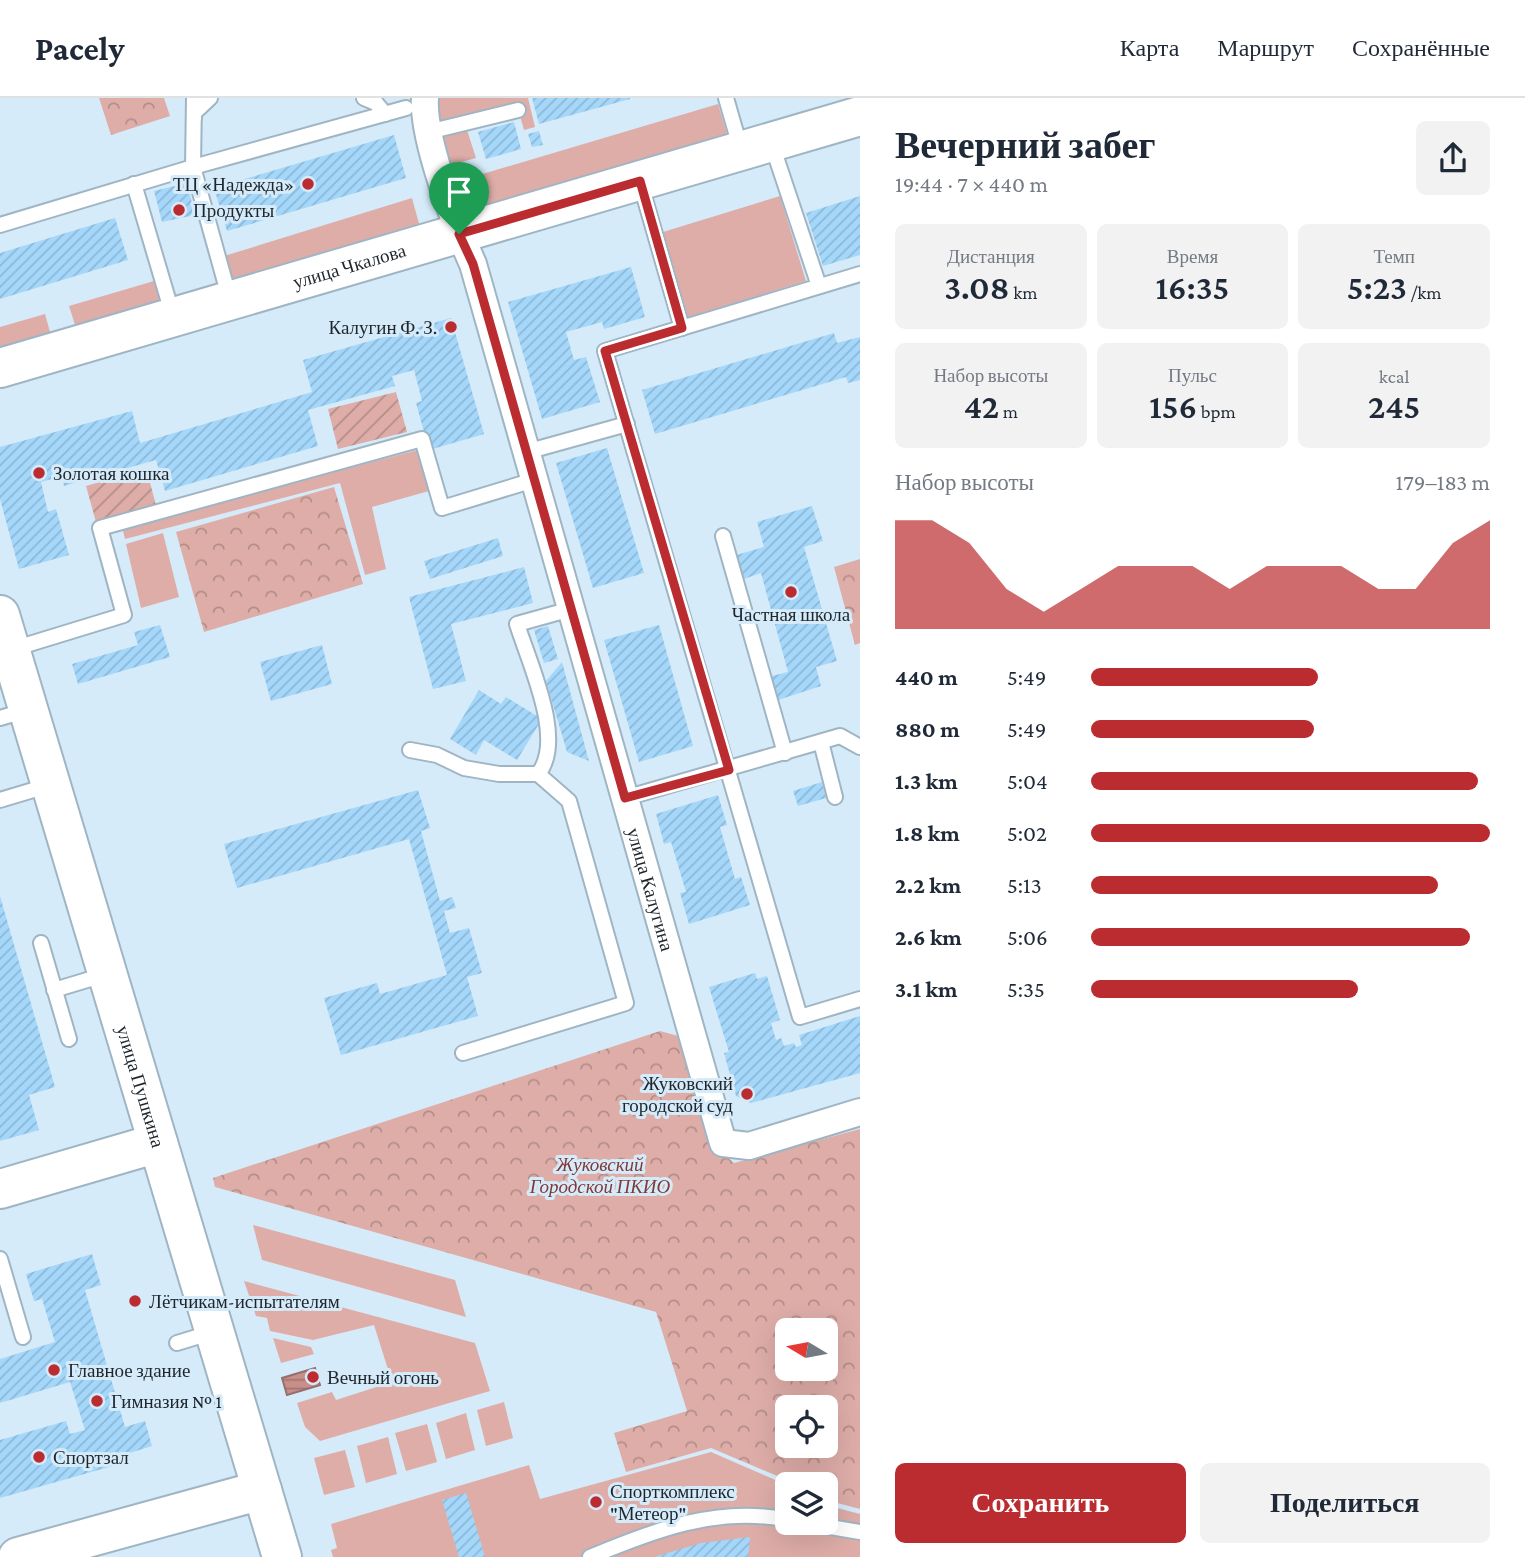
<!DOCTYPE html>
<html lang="ru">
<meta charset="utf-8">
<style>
:root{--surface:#fff;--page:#f2f2f3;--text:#1f2937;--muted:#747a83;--line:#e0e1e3;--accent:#bb2c30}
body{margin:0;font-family:"Crimson Pro",serif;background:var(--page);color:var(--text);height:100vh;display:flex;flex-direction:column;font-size:26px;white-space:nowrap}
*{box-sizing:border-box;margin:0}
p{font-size:23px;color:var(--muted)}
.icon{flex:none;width:38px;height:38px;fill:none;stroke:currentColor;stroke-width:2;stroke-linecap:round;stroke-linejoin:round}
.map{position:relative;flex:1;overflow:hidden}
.panel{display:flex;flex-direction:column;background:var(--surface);width:665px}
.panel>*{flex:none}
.needle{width:46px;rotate:280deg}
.tools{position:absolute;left:775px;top:1220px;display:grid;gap:14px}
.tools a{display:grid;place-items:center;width:63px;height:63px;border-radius:10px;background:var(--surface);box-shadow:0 7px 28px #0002;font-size:35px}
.pin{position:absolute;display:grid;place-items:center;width:60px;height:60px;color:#fff;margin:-72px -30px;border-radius:50% 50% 50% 0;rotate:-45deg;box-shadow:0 0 7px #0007}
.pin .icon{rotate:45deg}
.round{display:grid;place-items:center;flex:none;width:74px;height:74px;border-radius:10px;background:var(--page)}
.summary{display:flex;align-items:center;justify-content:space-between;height:119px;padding:0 35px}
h1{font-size:38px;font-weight:600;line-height:52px}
.figures{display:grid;grid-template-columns:repeat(3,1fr);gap:10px;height:119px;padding:7px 35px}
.figures div{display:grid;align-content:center;border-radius:10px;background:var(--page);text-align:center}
.figures b{font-size:35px;font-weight:600}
.figures small{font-size:19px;font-weight:400}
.figures p{font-size:19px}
.chart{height:196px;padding:14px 35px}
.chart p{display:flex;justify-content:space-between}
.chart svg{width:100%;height:126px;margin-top:7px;fill:var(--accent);opacity:.7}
.button{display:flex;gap:14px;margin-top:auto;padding:14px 35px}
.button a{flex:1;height:80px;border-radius:10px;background:var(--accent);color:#fff;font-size:28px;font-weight:600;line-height:80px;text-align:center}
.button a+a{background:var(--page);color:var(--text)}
ul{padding:0 35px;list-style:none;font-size:23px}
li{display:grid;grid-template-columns:112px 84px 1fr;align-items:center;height:52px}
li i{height:18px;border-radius:9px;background:var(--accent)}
header{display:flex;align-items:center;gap:42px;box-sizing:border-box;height:98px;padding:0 35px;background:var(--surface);border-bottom:2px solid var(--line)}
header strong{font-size:33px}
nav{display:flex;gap:38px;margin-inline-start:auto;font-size:24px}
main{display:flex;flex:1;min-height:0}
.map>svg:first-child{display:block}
</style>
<header>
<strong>Pacely</strong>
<nav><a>Карта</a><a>Маршрут</a><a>Сохранённые</a></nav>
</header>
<main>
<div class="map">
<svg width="860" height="1459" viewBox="0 0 860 1459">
<defs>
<pattern id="forest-crowns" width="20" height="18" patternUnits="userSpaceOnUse" patternTransform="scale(1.75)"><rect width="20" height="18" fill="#deada8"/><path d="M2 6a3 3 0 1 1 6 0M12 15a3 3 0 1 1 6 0" fill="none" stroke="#b38d89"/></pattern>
<pattern id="garden-furrows" width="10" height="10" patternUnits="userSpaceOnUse" patternTransform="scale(1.75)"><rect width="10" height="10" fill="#deada8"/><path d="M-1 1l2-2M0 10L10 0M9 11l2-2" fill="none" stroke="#b38d89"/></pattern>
<pattern id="water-rules" width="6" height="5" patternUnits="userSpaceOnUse" patternTransform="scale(1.75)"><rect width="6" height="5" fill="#c88e89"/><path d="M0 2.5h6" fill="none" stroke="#a27470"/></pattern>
<pattern id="building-hatch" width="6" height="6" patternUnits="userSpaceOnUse" patternTransform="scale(1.75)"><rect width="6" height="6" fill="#a4d7fa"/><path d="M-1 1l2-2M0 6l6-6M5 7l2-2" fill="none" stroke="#8db8d6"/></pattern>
</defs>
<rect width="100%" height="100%" fill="#d6ebfa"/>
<!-- grass -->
<g fill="#deada8">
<polygon points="432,0 528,0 535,29 524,32 517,7 434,29"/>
<polygon points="718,6 729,42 468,119 459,83"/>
<polygon points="467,32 476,60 447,68 438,41"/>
<polygon points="780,98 806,183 688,219 663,134"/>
<polygon points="412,100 421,133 230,189 221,159"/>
<polygon points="154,183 162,209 76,230 69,208"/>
<polygon points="45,216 52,241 0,256 0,229"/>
<polygon points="418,352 429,393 372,409 386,471 365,477 340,385 125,441 122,429"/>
<polygon points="163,435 179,499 141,510 126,446"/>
<polygon points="253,1127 455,1182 466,1219 262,1162"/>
<polygon points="244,1183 475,1245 490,1293 320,1343 305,1329 297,1305 332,1294 336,1302 392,1284 374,1227 313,1242 270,1233 267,1220 256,1218"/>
<polygon points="273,1240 311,1249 314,1256 281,1265"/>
<polygon points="504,1304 513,1340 486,1348 477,1312"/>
<polygon points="466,1315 475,1352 446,1361 436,1325"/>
<polygon points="427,1326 437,1364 406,1373 395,1335"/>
<polygon points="388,1339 397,1376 366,1385 357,1348"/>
<polygon points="345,1352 355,1389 324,1397 314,1360"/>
<polygon points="711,1354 787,1387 788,1424 826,1424 826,1407 860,1416 860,1459 333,1459 331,1452 337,1450 331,1426 529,1367 540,1401"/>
</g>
<!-- forest -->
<g fill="url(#forest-crowns)" fill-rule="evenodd">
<polygon points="99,0 164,0 170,18 111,37"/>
<polygon points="334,389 363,486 204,534 176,434"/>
<polygon points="860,461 860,545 855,547 834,469"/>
<path d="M660 933 682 939 715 1049 734 1065 860 1031V1411L826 1402V1386H796L711 1350 626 1374 614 1335 687 1313 656 1214 215 1089 213 1080ZM788 1232H826V1270H788ZM788 1309H826V1348H788Z"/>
</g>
<!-- garden -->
<g fill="url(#garden-furrows)">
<polygon points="396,294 407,334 338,351 328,311"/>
<polygon points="146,370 156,407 96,424 86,388"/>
</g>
<!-- water -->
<polygon fill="url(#water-rules)" stroke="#956f6d" stroke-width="2" points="315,1270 320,1287 287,1297 282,1280"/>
<!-- building -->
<g fill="url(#building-hatch)">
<polygon points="532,0 630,0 630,1 539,26"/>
<polygon points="514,24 521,51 486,61 478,34"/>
<polygon points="539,33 543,47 532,49 528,36"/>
<polygon points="394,37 406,80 227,133 214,90"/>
<polygon points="187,85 195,117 162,124 154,93"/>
<polygon points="860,98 860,157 823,168 806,115"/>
<polygon points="115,120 128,162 0,201 0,155"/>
<polygon points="631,169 645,219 604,231 602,224 566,234 574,262 586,259 600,304 542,321 508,204"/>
<polygon points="451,220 484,336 429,352 416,305 422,303 414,272 392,278 395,288 308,312 318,348 165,393 156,362 64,388 62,378 41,384 48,414 56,411 69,457 19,471 0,401 0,349 132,313 140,345 147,343 312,294 303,262"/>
<polygon points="834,235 837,245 860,239 860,282 848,285 846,279 655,336 642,292"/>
<polygon points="607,350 644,475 593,490 556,365"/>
<polygon points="812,408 823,443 804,449 837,563 816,569 821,588 775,603 768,579 788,574 761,475 741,482 733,458 764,449 757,424"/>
<polygon points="498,440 503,458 430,481 424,463"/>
<polygon points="524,469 533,505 451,526 466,583 433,591 409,499"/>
<polygon points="160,527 170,559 78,586 72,566 138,547 134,534"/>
<polygon points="659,527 693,648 639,664 604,542"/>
<polygon points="548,528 558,561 544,565 534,532"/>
<polygon points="322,547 332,586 271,603 260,564"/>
<polygon points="562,564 589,663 567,654 546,583"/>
<polygon points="479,592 501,606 506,599 542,621 517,662 484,642 476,657 450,641"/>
<polygon points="822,684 826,700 798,708 793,693"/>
<polygon points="418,692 430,730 421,733 440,803 452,799 456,810 444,813 450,835 469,830 482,875 467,879 478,918 341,957 324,900 377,885 380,896 447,877 409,741 237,790 224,746"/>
<polygon points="718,697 727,727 720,729 735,781 741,779 750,807 689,826 680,795 686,794 671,744 664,746 656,716"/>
<polygon points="0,798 55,989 29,997 39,1032 0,1043"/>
<polygon points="755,875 757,881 767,878 780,922 771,925 776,942 781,940 784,948 794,945 796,949 802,947 799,937 860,918 860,975 751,1005 736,998 724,955 729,954 709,889"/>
<polygon points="92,1156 101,1187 85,1192 125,1329 145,1323 152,1348 114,1360 116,1367 0,1400 0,1342 66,1323 70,1336 85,1332 70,1284 0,1305 0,1261 55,1244 42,1201 34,1203 26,1176"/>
<polygon points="466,1395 485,1459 459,1459 442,1402"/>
<polygon points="750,1439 748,1459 654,1459 701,1445"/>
</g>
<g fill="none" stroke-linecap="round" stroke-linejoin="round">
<defs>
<g id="lane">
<polyline points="194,0 193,69 230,202"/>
<polyline points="364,0 376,5 385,16"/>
<polyline points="726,0 741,52"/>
<polyline points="194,20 194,15 210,0"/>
<polyline points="428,34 518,12"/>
<polyline points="772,47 819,188"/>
<polyline points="640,84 682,230"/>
<polyline points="134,86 173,218"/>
<polyline points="0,127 193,69 406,10"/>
<polyline points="860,176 605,253 800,919 860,901"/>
<polyline points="526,354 627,326"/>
<polyline points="723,438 785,655"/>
<polyline points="13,551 124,517 100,430 422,341 442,410 534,382"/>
<polyline points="0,620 27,612"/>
<polyline points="821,644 835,699"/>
<path d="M410 652 437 657 464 670 499 676H538C566 642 529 565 517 526L571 511"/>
<polyline points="625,700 840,638 860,649"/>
<polyline points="0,702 50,687"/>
<polyline points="41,845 69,941"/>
<polyline points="54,892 107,876"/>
<polyline points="463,955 626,905 569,703 538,676"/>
<polyline points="0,1161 23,1239"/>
<polyline points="177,1245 213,1234"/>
<polyline points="801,1424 860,1434"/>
<path d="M590 1459C652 1433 718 1407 788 1422"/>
</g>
<g id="street">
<path id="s1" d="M425 0C422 39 456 129 473 166L723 1045 749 1048 860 1014"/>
</g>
<g id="secondary">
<path id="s2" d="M0 270 860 18"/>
<path id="s3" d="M0 517 282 1459"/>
<polyline points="0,1091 158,1045"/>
<polyline points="18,1459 262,1392"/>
</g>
</defs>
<!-- lane casing -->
<use href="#lane" stroke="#a0b5c4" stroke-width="18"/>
<!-- street casing -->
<use href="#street" stroke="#a0b5c4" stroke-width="30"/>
<!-- secondary casing -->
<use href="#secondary" stroke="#a0b5c4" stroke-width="42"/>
<!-- lane -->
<use href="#lane" stroke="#fff" stroke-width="14"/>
<!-- street -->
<use href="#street" stroke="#fff" stroke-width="26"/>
<!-- secondary -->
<use href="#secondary" stroke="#fff" stroke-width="38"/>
</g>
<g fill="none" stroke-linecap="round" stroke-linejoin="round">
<defs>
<polygon id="route" points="640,83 682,230 605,253 729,672 625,700 473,166 459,136"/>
</defs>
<!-- route casing -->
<use href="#route" stroke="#fff" stroke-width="14"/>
<!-- route -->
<use href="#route" stroke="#bb2c30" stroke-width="9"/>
</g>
<!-- markers -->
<g fill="#bb2c30" stroke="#d6ebfa" stroke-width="2.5">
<circle cx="308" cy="86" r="7"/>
<circle cx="179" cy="112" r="7"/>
<circle cx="451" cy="229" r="7"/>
<circle cx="39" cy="375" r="7"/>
<circle cx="791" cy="494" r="7"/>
<circle cx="747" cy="996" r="7"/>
<circle cx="135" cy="1203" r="7"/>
<circle cx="54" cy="1272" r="7"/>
<circle cx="313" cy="1279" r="7"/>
<circle cx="97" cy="1303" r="7"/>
<circle cx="39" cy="1359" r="7"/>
<circle cx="596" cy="1404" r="7"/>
</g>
<g text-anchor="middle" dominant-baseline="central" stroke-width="6" stroke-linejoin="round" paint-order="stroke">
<!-- poi labels -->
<g font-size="19" fill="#1e262c" stroke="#d6ebfa" text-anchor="start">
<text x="294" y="86" text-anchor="end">ТЦ «Надежда»</text>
<text x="193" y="112">Продукты</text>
<text x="437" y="229" text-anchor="end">Калугин Ф. З.</text>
<text x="53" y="375">Золотая кошка</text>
<text x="791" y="516" text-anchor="middle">Частная школа</text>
<text x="733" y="985" text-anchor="end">Жуковский<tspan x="733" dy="22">городской суд</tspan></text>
<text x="149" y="1203">Лётчикам-испытателям</text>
<text x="68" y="1272">Главное здание</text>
<text x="327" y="1279">Вечный огонь</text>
<text x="111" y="1303">Гимназия № 1</text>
<text x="53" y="1359">Спортзал</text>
<text x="610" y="1393">Спорткомплекс<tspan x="610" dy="22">"Метеор"</tspan></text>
</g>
<!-- street labels -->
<g font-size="19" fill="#1e262c" stroke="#d6ebfa">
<text stroke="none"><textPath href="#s2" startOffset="364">улица Чкалова</textPath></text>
<text stroke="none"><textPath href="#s1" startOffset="824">улица Калугина</textPath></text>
<text stroke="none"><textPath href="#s3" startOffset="492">улица Пушкина</textPath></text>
</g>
<!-- park labels -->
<g font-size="19" font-style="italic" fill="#813935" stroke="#d6ebfa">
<text x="600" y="1066">Жуковский<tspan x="600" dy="22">Городской ПКИО</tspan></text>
</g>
</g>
</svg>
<div class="tools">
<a><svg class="needle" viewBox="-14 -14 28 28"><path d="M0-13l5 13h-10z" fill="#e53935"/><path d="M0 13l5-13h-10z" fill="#747a83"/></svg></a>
<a><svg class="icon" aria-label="locate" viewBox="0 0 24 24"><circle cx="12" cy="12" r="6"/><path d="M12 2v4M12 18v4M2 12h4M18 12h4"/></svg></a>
<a><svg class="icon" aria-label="layers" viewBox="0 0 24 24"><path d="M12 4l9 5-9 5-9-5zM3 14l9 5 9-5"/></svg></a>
</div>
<div class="pin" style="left:459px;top:136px;background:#1e9e55"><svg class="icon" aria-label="arrive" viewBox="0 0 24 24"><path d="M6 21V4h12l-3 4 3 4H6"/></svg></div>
</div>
<section class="panel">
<div class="summary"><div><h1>Вечерний забег</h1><p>19:44 · 7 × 440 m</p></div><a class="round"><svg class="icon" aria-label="share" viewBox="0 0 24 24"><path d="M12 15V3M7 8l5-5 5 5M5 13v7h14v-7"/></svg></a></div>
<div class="figures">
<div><p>Дистанция</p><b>3.08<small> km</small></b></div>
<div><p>Время</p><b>16:35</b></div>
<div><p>Темп</p><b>5:23<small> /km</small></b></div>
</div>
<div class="figures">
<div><p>Набор высоты</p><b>42<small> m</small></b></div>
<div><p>Пульс</p><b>156<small> bpm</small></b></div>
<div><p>kcal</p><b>245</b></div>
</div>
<div class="chart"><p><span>Набор высоты</span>179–183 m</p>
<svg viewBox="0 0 160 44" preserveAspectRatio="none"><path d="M0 44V6L10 6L20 14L30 30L40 38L50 30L60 22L70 22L80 22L90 30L100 22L110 22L120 22L130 30L140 30L150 14L160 6V44z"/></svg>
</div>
<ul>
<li><b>440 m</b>5:49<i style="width:57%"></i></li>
<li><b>880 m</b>5:49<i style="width:56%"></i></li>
<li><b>1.3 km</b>5:04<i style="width:97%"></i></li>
<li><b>1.8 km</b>5:02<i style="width:100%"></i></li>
<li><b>2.2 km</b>5:13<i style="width:87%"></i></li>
<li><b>2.6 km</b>5:06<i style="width:95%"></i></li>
<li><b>3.1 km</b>5:35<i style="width:67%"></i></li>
</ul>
<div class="button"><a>Сохранить</a><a>Поделиться</a></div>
</section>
</main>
